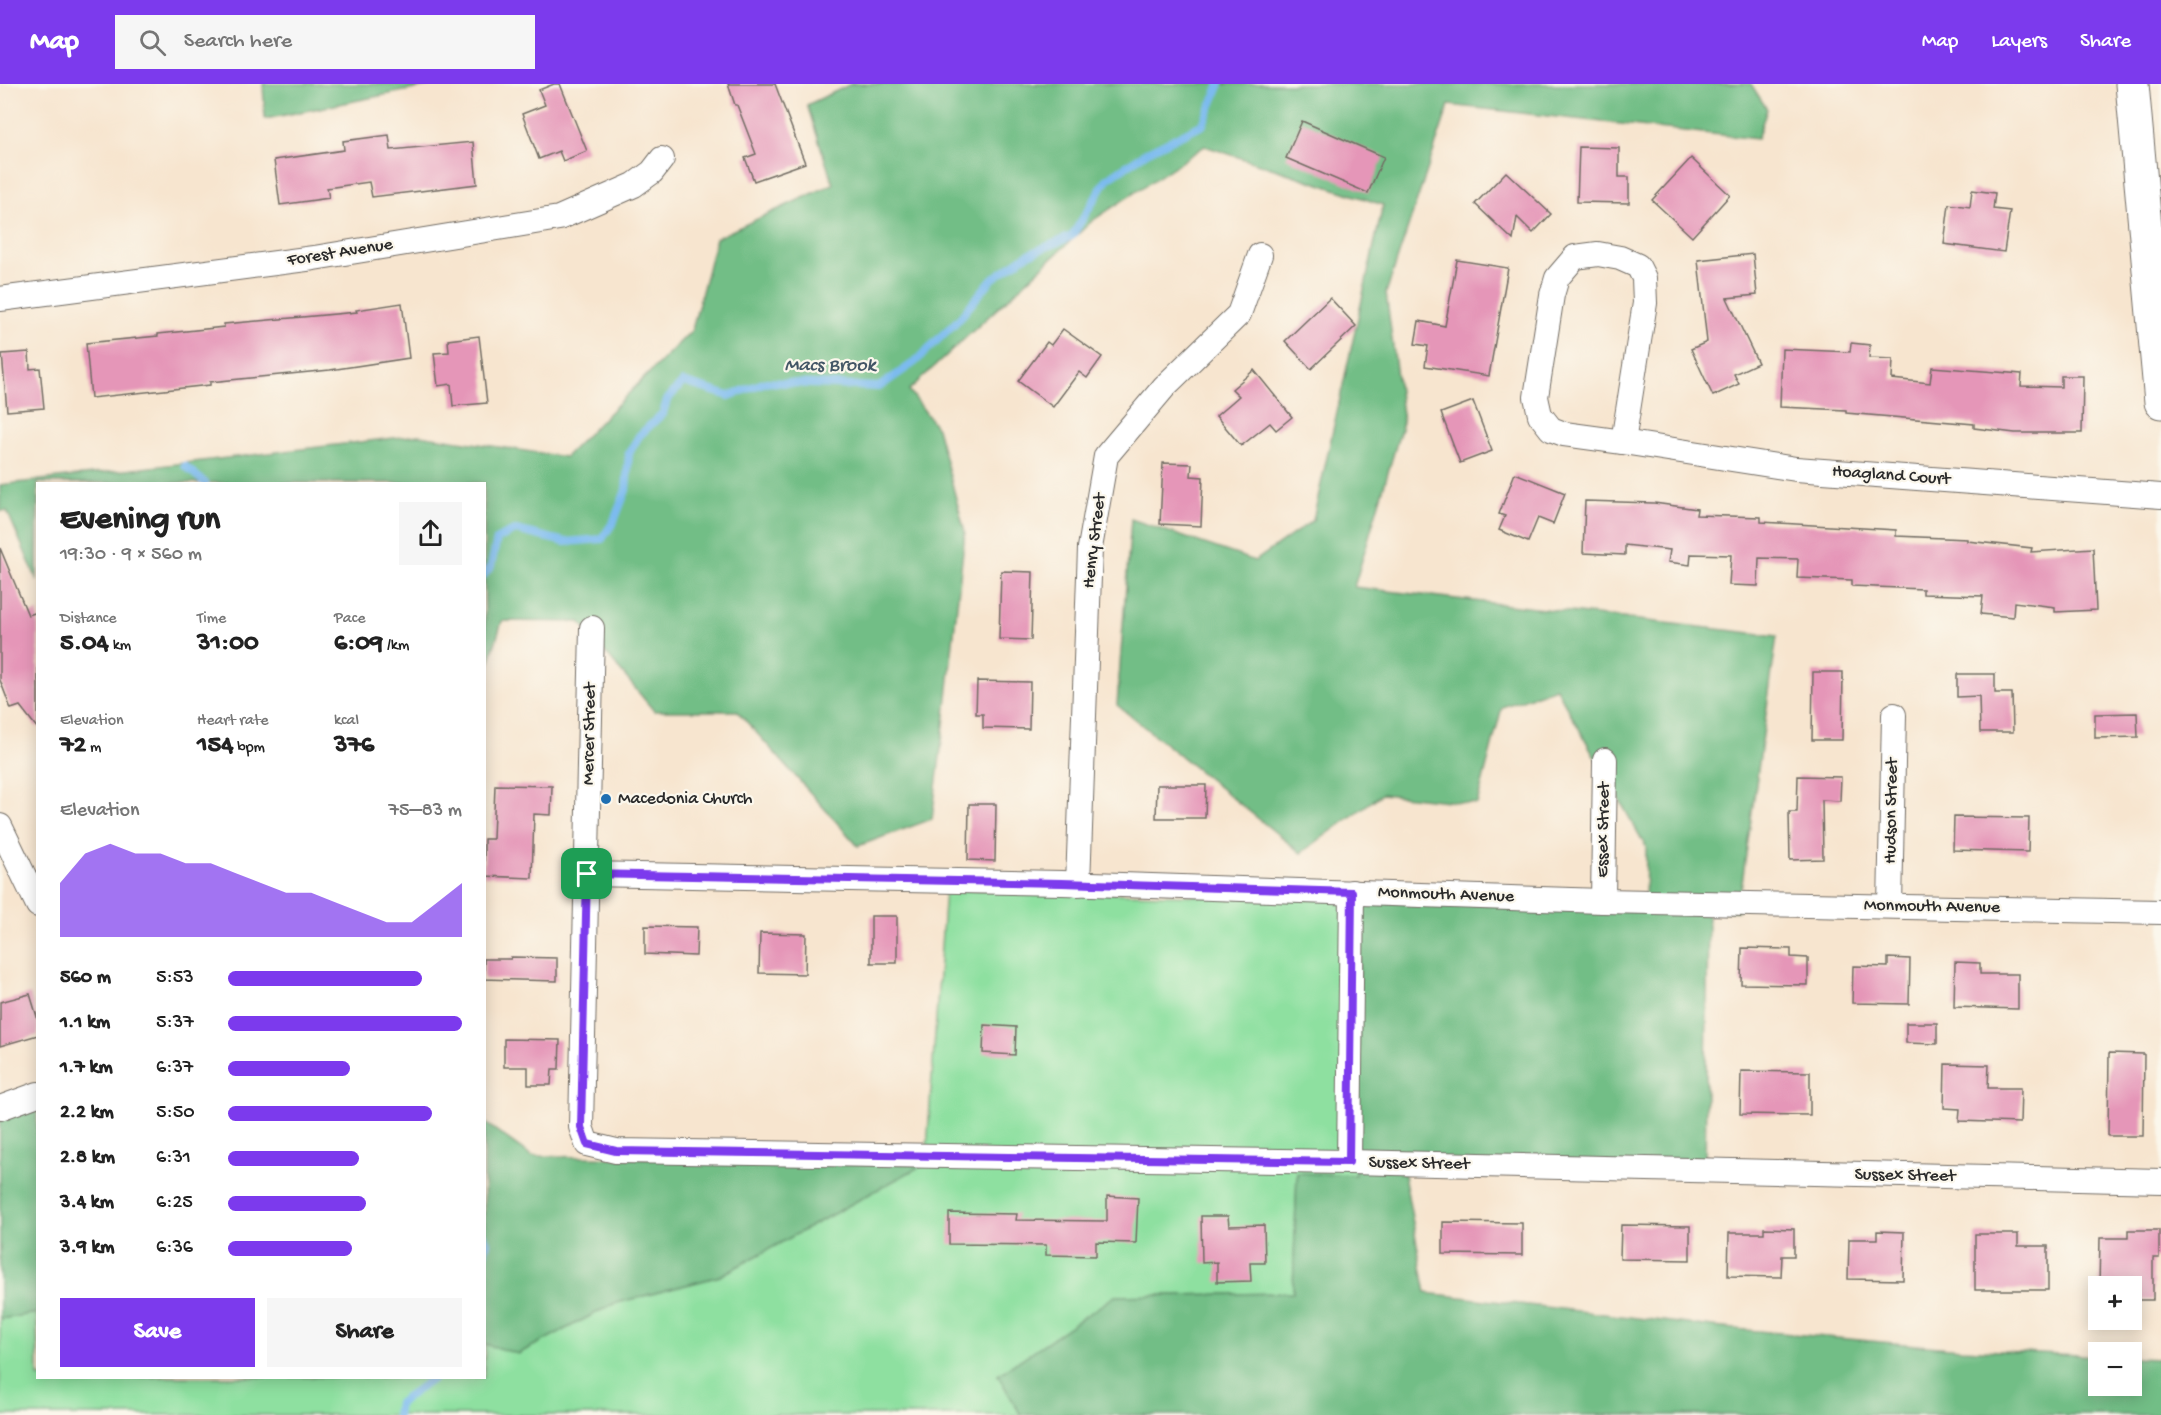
<!DOCTYPE html>
<meta charset="utf-8">
<style>
:root{--surface:#fff;--page:#f6f6f6;--text:#222;--muted:#767676;--accent:#7c3aed}
body{margin:0;font-family:"Gochi Hand",sans-serif;background:var(--page);color:var(--text);height:100vh;display:flex;flex-direction:column;font-size:22px;white-space:nowrap}
*{box-sizing:border-box;margin:0}
p{font-size:20px;color:var(--muted)}
.icon{flex:none;width:33px;height:33px;fill:none;stroke:currentColor;stroke-width:2;stroke-linecap:round;stroke-linejoin:round}
.map{position:relative;flex:1;overflow:hidden}
.drawer{position:absolute;left:36px;top:398px;width:450px;height:897px;display:flex;flex-direction:column;background:var(--surface);border-radius:0px;box-shadow:0 3px 15px #0003}
.drawer>*{flex:none}
.tools{position:absolute;left:2088px;top:1192px;display:grid;gap:12px}
.tools a{display:grid;place-items:center;width:54px;height:54px;border-radius:0px;background:var(--surface);box-shadow:0 3px 15px #0003;font-size:30px}
.pin{position:absolute;display:grid;place-items:center;width:51px;height:51px;color:#fff;margin:-26px;border-radius:12px;box-shadow:0 3px 9px #0006}
.round{display:grid;place-items:center;flex:none;width:63px;height:63px;border-radius:0px;background:var(--page)}
.summary{display:flex;align-items:center;justify-content:space-between;height:102px;padding:0 24px}
h1{font-size:33px;font-weight:700;line-height:45px}
.figures{display:grid;grid-template-columns:repeat(3,1fr);gap:9px;height:102px;padding:6px 24px}
.figures div{display:grid;align-content:center}
.figures b{font-size:26px;font-weight:700}
.figures small{font-size:16px;font-weight:400}
.figures p{font-size:16px}
.chart{height:168px;padding:12px 24px}
.chart p{display:flex;justify-content:space-between}
.chart svg{width:100%;height:108px;margin-top:6px;fill:var(--accent);opacity:.7}
.cta{display:flex;gap:12px;margin-top:auto;padding:12px 24px}
.cta a{flex:1;height:69px;border-radius:0px;background:var(--accent);color:#fff;font-size:24px;font-weight:700;line-height:69px;text-align:center}
.cta a+a{background:var(--page);color:var(--text)}
ul{padding:0 24px;list-style:none;font-size:20px}
li{display:grid;grid-template-columns:96px 72px 1fr;align-items:center;height:45px}
li i{height:15px;border-radius:8px;background:var(--accent)}
header{display:flex;align-items:center;gap:36px;box-sizing:border-box;height:84px;padding:0 30px;background:var(--accent);color:#fff}
header strong{font-size:28px}
nav{display:flex;gap:33px;margin-inline-start:auto;font-size:21px}
.search{width:420px;height:54px;background:var(--page);display:flex;align-items:center;gap:15px;box-sizing:border-box;padding:0 21px;border-radius:0px;color:var(--muted);font-size:22px}
.map>svg:first-child{display:block}
</style>
<header>
<strong>Map</strong>
<div class="search"><svg class="icon" aria-label="search" viewBox="0 0 24 24"><circle cx="10" cy="10" r="6"/><path d="M15 15l6 6"/></svg>Search here</div>
<nav><a>Map</a><a>Layers</a><a>Share</a></nav>
</header>
<div class="map">
<svg width="2161" height="1331" viewBox="0 0 2161 1331">
<rect width="100%" height="100%" fill="#fbf7ec"/>
<filter id="ink" filterUnits="userSpaceOnUse"><feTurbulence type="fractalNoise" baseFrequency=".0167" numOctaves="2"/><feDisplacementMap in="SourceGraphic" scale="12" xChannelSelector="R" yChannelSelector="G"/><feConvolveMatrix kernelMatrix="1 2 1 2 8 2 1 2 1" color-interpolation-filters="sRGB"/></filter>
<filter id="wash" filterUnits="userSpaceOnUse"><feTurbulence type="fractalNoise" baseFrequency=".008" numOctaves="4" result="noise"/><feDisplacementMap in="SourceGraphic" scale="24" xChannelSelector="R" yChannelSelector="G"/><feGaussianBlur stdDeviation="1.35" result="paint"/><feColorMatrix in="noise" values="0 0 0 0 0 0 0 0 0 0 0 0 0 0 0 0 0 1.4 0 .05"/><feComposite in="paint" operator="in"/></filter>
<g filter="url(#wash)">
<rect width="100%" height="100%" fill="#f7e5cf"/>
<!-- green -->
<polygon fill="#8ee0a0" stroke="#5c8666" stroke-width="1.5" points="945,805 1361,816 1355,1091 1297,1090 1293,1209 1115,1212 998,1291 1021,1331 0,1331 0,1235 37,1229 38,1293 484,1293 485,1260 518,1270 613,1220 720,1192 926,1079"/>
<!-- forest -->
<g fill="#72be86" stroke="#4e7458" stroke-width="1.5">
<polygon points="263,0 439,0 265,35"/>
<polygon points="851,0 1751,0 1767,25 1757,55 1449,21 1386,209 1403,338 1354,503 1777,552 1738,827 1708,828 1705,1092 1403,1085 1426,1209 1713,1243 1961,1265 2098,1272 2098,1302 2132,1302 2132,1274 2161,1275 2161,1331 1021,1331 998,1291 1115,1212 1293,1209 1297,1089 1355,1091 1361,816 1645,825 1646,763 1556,604 1502,623 1477,720 1382,710 1301,769 1117,621 1131,435 1255,477 1313,436 1383,121 1205,62 1092,137 909,306 937,344 965,448 944,641 932,735 858,762 737,627 654,627 580,538 502,537 485,592 484,399 38,399 37,496 7,427 0,427 0,401 419,351 565,373 692,246 716,154 833,100 807,21"/>
<polygon points="37,1020 37,1229 0,1235 0,1032"/>
<polygon points="484,1038 532,1072 926,1079 720,1192 613,1220 518,1270 485,1260"/>
</g>
<g fill="none" stroke-linecap="round" stroke-linejoin="round">
<!-- stream -->
<g stroke="#7bbbef" stroke-width="8">
<polyline points="185,382 205,399"/>
<polyline points="484,491 491,482 497,455 516,446 565,458 602,455 614,437 626,406 629,369 639,352 663,329 667,316 683,298 729,312 766,298 879,303 915,278 959,235 992,195 1027,171 1072,152 1107,95 1147,68 1203,40 1220,0"/>
<polyline points="484,1153 487,1159 484,1169"/>
<polyline points="397,1331 399,1319 435,1293"/>
</g>
</g>
<g id="blocks">
<!-- building -->
<g fill="#e596b8">
<polygon points="554,0 560,0 587,67 563,77 559,67 539,75 522,30 545,21 539,6"/>
<polygon points="728,0 775,0 805,79 754,97 745,74 756,70 737,21 735,21"/>
<polygon points="1302,37 1384,73 1368,109 1286,74"/>
<polygon points="389,51 391,66 473,58 477,100 372,113 369,98 327,104 329,114 280,121 274,76 344,66 343,57"/>
<polygon points="1579,63 1619,64 1619,93 1629,93 1629,119 1577,118"/>
<polygon points="1691,74 1730,111 1692,153 1652,116"/>
<polygon points="1506,88 1551,130 1533,149 1517,133 1513,156 1475,120"/>
<polygon points="1972,106 1995,109 1993,125 2010,127 2004,168 1944,160 1949,120 1970,123"/>
<polygon points="1753,170 1757,211 1727,214 1758,279 1734,290 1739,300 1713,312 1691,265 1707,258 1698,176"/>
<polygon points="1457,176 1508,184 1489,292 1425,282 1428,262 1415,260 1419,237 1445,242"/>
<polygon points="1330,214 1356,242 1311,285 1285,257"/>
<polygon points="402,219 409,274 330,286 210,298 210,301 91,314 86,259 158,252 158,250 224,243 224,240 357,228 356,226"/>
<polygon points="1063,245 1102,273 1087,294 1079,288 1053,323 1018,297 1047,258 1051,261"/>
<polygon points="479,252 487,319 453,322 451,300 438,302 434,269 449,268 448,256"/>
<polygon points="1851,259 1870,261 1869,274 1893,275 1892,295 1930,299 1932,283 2022,290 2021,302 2061,303 2061,292 2083,292 2082,349 2015,349 1974,344 1974,340 1846,329 1846,326 1780,323 1782,265 1850,268"/>
<polygon points="29,268 30,285 40,284 44,324 7,327 2,270"/>
<polygon points="1254,286 1292,333 1276,346 1270,339 1241,362 1216,332 1239,312 1232,305"/>
<polygon points="1473,317 1492,367 1460,379 1441,329"/>
<polygon points="1163,379 1192,380 1191,392 1203,393 1201,442 1160,440"/>
<polygon points="1515,389 1565,409 1553,440 1538,434 1528,458 1499,446 1505,432 1499,430"/>
<polygon points="1585,417 1654,419 1697,425 1696,431 1761,433 1761,438 1896,446 1896,452 1967,455 1967,457 2032,464 2031,468 2093,464 2096,526 2055,528 2055,523 2014,518 2013,533 1981,530 1983,512 1923,510 1923,505 1852,502 1852,496 1797,494 1798,475 1759,474 1758,502 1729,501 1731,471 1691,470 1690,481 1668,478 1670,466 1625,461 1625,471 1583,469"/>
<polygon points="0,464 28,531 38,528 38,645 20,622 11,625 0,596"/>
<polygon points="1001,487 1033,488 1031,556 999,555"/>
<polygon points="1813,588 1843,588 1842,656 1812,656"/>
<polygon points="1957,590 1995,590 1995,609 2012,609 2013,648 1980,648 1979,612 1957,613"/>
<polygon points="977,597 1030,598 1029,645 983,644 983,630 976,630"/>
<polygon points="2137,629 2138,653 2095,654 2095,630"/>
<polygon points="1798,692 1841,693 1840,717 1822,716 1823,775 1790,776 1789,728 1797,728"/>
<polygon points="495,701 552,702 551,731 534,730 532,794 484,792 484,755 493,755"/>
<polygon points="1157,701 1206,701 1205,734 1156,734"/>
<polygon points="969,720 996,720 995,777 968,776"/>
<polygon points="1954,733 2029,734 2028,768 1953,766"/>
<rect x="871" y="832" width="26" height="47"/>
<polygon points="645,842 697,843 696,872 645,870"/>
<polygon points="760,849 806,850 805,890 759,889"/>
<polygon points="1742,864 1791,865 1791,873 1808,874 1808,901 1741,900"/>
<polygon points="511,873 557,874 557,897 484,895 484,875 511,875"/>
<polygon points="1888,874 1910,875 1909,920 1852,919 1853,882 1888,883"/>
<polygon points="1955,878 1980,879 1980,890 2018,890 2018,925 1954,923"/>
<polygon points="30,910 38,936 38,951 0,962 0,918"/>
<polygon points="1906,939 1937,939 1937,960 1906,959"/>
<polygon points="984,941 1016,943 1015,971 983,969"/>
<polygon points="504,955 560,956 559,985 552,985 551,1001 528,1001 528,983 504,983"/>
<polygon points="2109,969 2144,970 2143,1052 2108,1052"/>
<polygon points="1945,980 1989,981 1988,1004 2021,1004 2020,1039 1959,1037 1960,1025 1944,1024"/>
<polygon points="1741,987 1810,988 1810,1031 1740,1030"/>
<polygon points="1107,1112 1138,1114 1136,1159 1096,1158 1096,1172 1046,1171 1046,1161 949,1160 949,1129 1017,1130 1016,1136 1107,1137"/>
<polygon points="1201,1132 1228,1132 1229,1142 1264,1141 1265,1179 1250,1179 1251,1197 1217,1198 1217,1178 1202,1179"/>
<polygon points="1443,1138 1522,1139 1522,1171 1443,1170"/>
<polygon points="1621,1141 1690,1142 1690,1176 1620,1175"/>
<polygon points="1764,1144 1794,1145 1794,1172 1782,1172 1781,1193 1728,1192 1729,1149 1764,1149"/>
<polygon points="2128,1146 2159,1146 2159,1174 2153,1174 2153,1216 2132,1216 2132,1203 2099,1203 2100,1154 2128,1154"/>
<polygon points="1877,1147 1904,1148 1903,1196 1848,1195 1849,1155 1877,1155"/>
<polygon points="1975,1150 2018,1150 2018,1162 2048,1162 2048,1206 1975,1206"/>
</g>
</g>
</g>
<g filter="url(#ink)">
<use href="#blocks" fill-opacity="0" stroke="#726c64" stroke-width="1.5"/>
<g fill="none" stroke-linecap="round" stroke-linejoin="round">
<defs>
<g id="street">
<polygon points="1598,170 1620,174 1638,182 1644,194 1645,219 1623,358 1564,350 1551,345 1540,331 1536,313 1552,211 1557,194 1575,173"/>
<polyline points="0,215 314,174 559,134 634,101 652,88 662,75"/>
<polyline points="1623,358 1796,385 2161,412"/>
<polyline points="592,544 581,1043 587,1060 616,1067 1349,1078 2161,1097"/>
<polyline points="0,742 38,821"/>
<polyline points="587,790 1062,799 1603,817 2161,828"/>
<polyline points="1078,800 1090,464 1106,372 1165,302 1239,230 1260,171"/>
<polyline points="1603,817 1605,676"/>
<polyline points="1890,822 1894,631"/>
<polyline points="0,1024 38,1010"/>
<polyline points="1349,1078 1352,808"/>
</g>
<polyline id="secondary" points="2132,0 2161,318"/>
</defs>
<!-- street casing -->
<use href="#street" stroke="#726c64" stroke-width="26"/>
<!-- secondary casing -->
<use href="#secondary" stroke="#726c64" stroke-width="35"/>
<!-- street -->
<use href="#street" stroke="#fff" stroke-width="24"/>
<!-- secondary -->
<use href="#secondary" stroke="#fff" stroke-width="33"/>
</g>
</g>
<g fill="none" stroke-linecap="round" stroke-linejoin="round" filter="url(#ink)">
<defs>
<polygon id="route" points="587,790 1062,799 1352,808 1349,1078 616,1067 587,1060 581,1043"/>
</defs>
<!-- route casing -->
<use href="#route" stroke="#fff" stroke-width="12"/>
<!-- route -->
<use href="#route" stroke="#7c3aed" stroke-width="8"/>
</g>
<!-- markers -->
<circle fill="#1f6fb2" stroke="#fbf7ec" stroke-width="2" cx="606" cy="715" r="6"/>
<g text-anchor="middle" dominant-baseline="central" stroke-width="4.5" stroke-linejoin="round" paint-order="stroke">
<!-- street labels -->
<g font-size="18" fill="#2b2b2b" stroke="#fbf7ec">
<text transform="translate(340 169) rotate(-9)">Forest Avenue</text>
<text transform="translate(1891 392) rotate(4)">Hoagland Court</text>
<text transform="translate(1095 457) rotate(-83)">Henry Street</text>
<text transform="translate(590 650) rotate(-89)">Mercer Street</text>
<text transform="translate(1892 727) rotate(-89)">Hudson Street</text>
<text transform="translate(1604 746) rotate(-89)">Essex Street</text>
<text transform="translate(1446 811) rotate(2)">Monmouth Avenue</text>
<text transform="translate(1932 823) rotate(1)">Monmouth Avenue</text>
<text transform="translate(1419 1080) rotate(1)">Sussex Street</text>
<text transform="translate(1905 1092) rotate(1)">Sussex Street</text>
</g>
<!-- poi labels -->
<g font-size="18" fill="#2b2b2b" stroke="#fbf7ec" text-anchor="start">
<text x="618" y="715">Macedonia Church</text>
</g>
<!-- water labels -->
<g font-size="20" font-style="italic" fill="#435666" stroke="#fbf7ec">
<text x="830" y="282">Macs Brook</text>
</g>
</g>
</svg>
<div class="tools">
<a>+</a>
<a>−</a>
</div>
<div class="pin" style="left:587px;top:790px;background:#1e9e55"><svg class="icon" aria-label="arrive" viewBox="0 0 24 24"><path d="M6 21V4h12l-3 4 3 4H6"/></svg></div>
<section class="drawer">
<div class="summary"><div><h1>Evening run</h1><p>19:30 · 9 × 560 m</p></div><a class="round"><svg class="icon" aria-label="share" viewBox="0 0 24 24"><path d="M12 15V3M7 8l5-5 5 5M5 13v7h14v-7"/></svg></a></div>
<div class="figures">
<div><p>Distance</p><b>5.04<small> km</small></b></div>
<div><p>Time</p><b>31:00</b></div>
<div><p>Pace</p><b>6:09<small> /km</small></b></div>
</div>
<div class="figures">
<div><p>Elevation</p><b>72<small> m</small></b></div>
<div><p>Heart rate</p><b>154<small> bpm</small></b></div>
<div><p>kcal</p><b>376</b></div>
</div>
<div class="chart"><p><span>Elevation</span>75–83 m</p>
<svg viewBox="0 0 160 44" preserveAspectRatio="none"><path d="M0 44V22L10 10L20 6L30 10L40 10L50 14L60 14L70 18L80 22L90 26L100 26L110 30L120 34L130 38L140 38L150 30L160 22V44z"/></svg>
</div>
<ul>
<li><b>560 m</b>5:53<i style="width:83%"></i></li>
<li><b>1.1 km</b>5:37<i style="width:100%"></i></li>
<li><b>1.7 km</b>6:37<i style="width:52%"></i></li>
<li><b>2.2 km</b>5:50<i style="width:87%"></i></li>
<li><b>2.8 km</b>6:31<i style="width:56%"></i></li>
<li><b>3.4 km</b>6:25<i style="width:59%"></i></li>
<li><b>3.9 km</b>6:36<i style="width:53%"></i></li>
</ul>
<div class="cta"><a>Save</a><a>Share</a></div>
</section>
</div>
